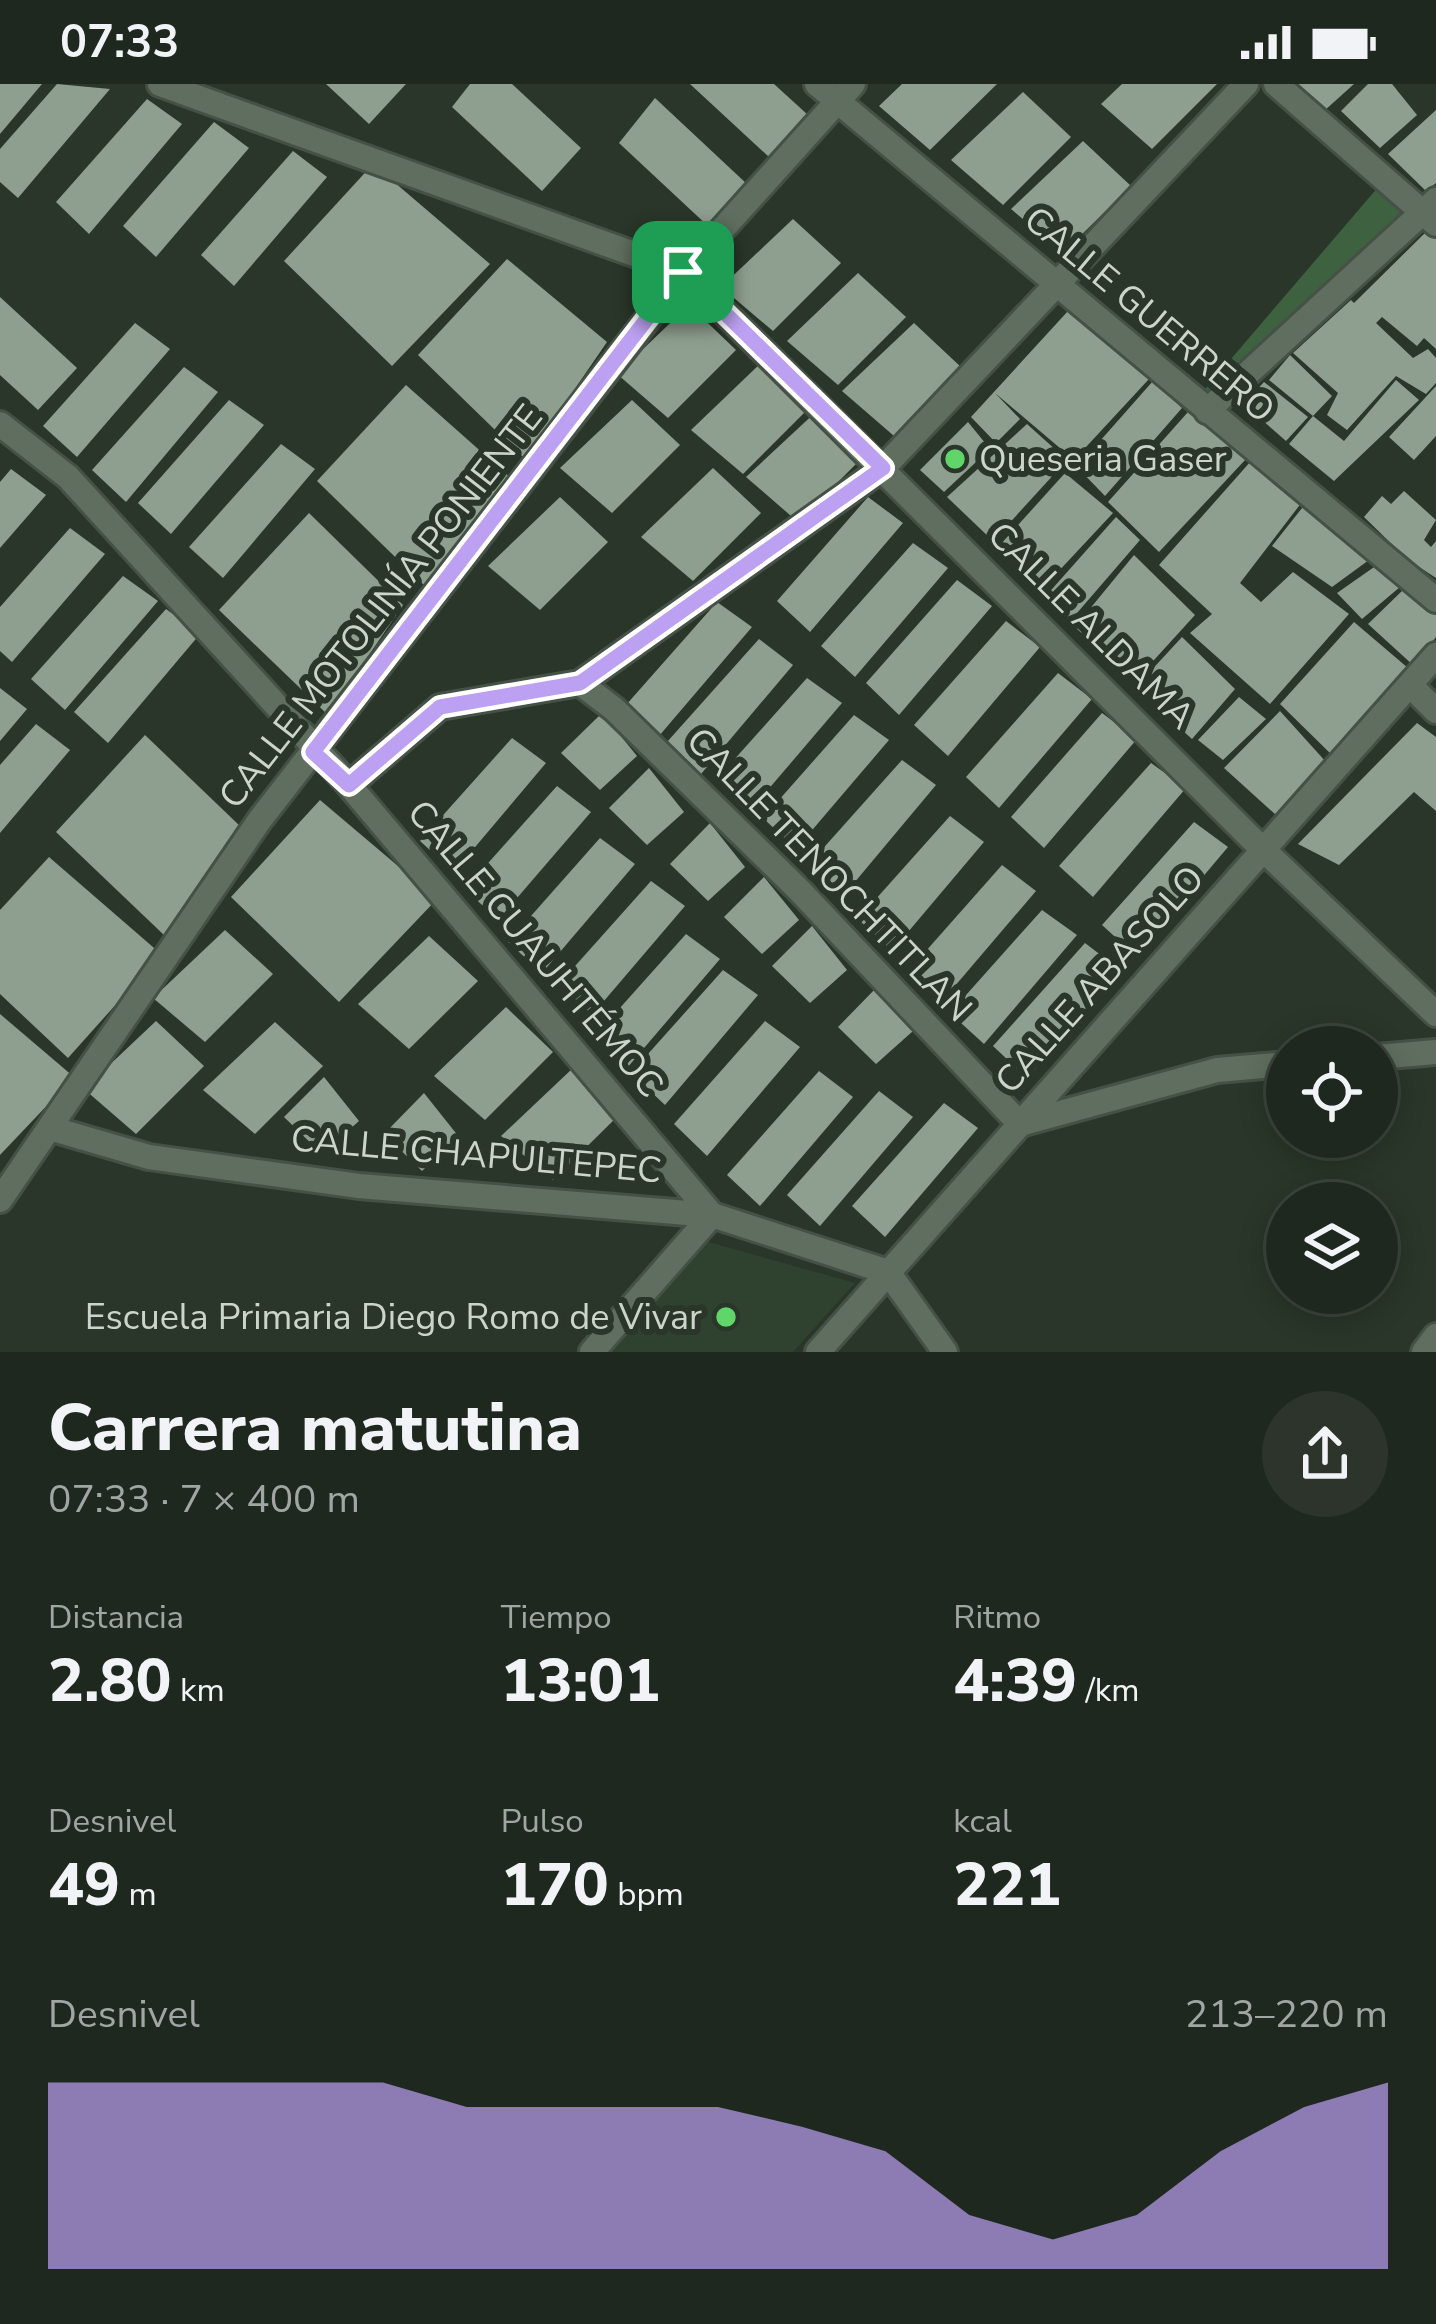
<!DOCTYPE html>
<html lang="es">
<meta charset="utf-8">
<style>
:root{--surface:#1f281f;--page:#2c342c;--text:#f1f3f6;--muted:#a1a6a4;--line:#3c443d;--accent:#bca0f2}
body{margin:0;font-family:"Nunito Sans",sans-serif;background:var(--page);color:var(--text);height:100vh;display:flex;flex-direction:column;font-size:45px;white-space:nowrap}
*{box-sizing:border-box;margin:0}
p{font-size:39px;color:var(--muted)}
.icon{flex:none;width:66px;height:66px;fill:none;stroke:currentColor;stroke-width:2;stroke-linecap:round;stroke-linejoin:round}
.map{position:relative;height:1268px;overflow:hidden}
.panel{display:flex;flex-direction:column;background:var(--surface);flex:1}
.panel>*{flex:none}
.fabs{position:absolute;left:1266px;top:942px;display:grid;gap:24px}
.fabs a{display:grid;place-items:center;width:132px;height:132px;border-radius:50%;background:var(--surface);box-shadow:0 6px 30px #0003,0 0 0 3px var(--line);font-size:60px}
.pin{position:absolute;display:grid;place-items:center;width:102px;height:102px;color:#fff;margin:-51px;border-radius:24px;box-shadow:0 6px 18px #0006}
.round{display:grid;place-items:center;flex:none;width:126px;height:126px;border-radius:63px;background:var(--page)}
.overview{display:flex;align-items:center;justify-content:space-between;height:204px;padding:0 48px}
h1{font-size:66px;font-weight:800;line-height:90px}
.stats{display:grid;grid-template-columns:repeat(3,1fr);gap:18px;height:204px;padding:12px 48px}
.stats div{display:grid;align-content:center}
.stats b{font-size:60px;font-weight:800}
.stats small{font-size:33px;font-weight:400}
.stats p{font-size:33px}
.chart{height:336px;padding:24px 48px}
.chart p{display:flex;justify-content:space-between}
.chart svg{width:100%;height:216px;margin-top:12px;fill:var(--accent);opacity:.7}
.status{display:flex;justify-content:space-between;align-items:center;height:84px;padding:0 60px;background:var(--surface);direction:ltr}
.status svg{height:33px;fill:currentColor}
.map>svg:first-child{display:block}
</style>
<div class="status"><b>07:33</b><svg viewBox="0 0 49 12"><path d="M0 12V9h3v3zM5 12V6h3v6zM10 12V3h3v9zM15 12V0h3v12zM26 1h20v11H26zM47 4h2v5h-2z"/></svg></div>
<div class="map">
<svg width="1436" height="1268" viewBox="0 0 1436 1268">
<rect width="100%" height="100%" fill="#293629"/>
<!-- built -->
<polygon fill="#2f4230" points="694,1154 855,1199 793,1268 600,1268"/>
<!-- green -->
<polygon fill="#3e613f" points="1379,102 1404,125 1212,319 1201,310"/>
<!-- building -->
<g fill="#8f9f8f">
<polygon points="0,0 42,0 0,50"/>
<polygon points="57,0 110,5 18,114 0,98 0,65"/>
<polygon points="326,0 406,0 369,40"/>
<polygon points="470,0 512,0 581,64 542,107 452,23"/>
<polygon points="690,0 774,0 808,31 769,73"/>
<polygon points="902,0 997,0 930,66 879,22"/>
<polygon points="1122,0 1217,0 1152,65 1101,20"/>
<polygon points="1296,0 1354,0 1324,27"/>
<polygon points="1368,0 1392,0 1417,31 1380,64 1341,27"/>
<polygon points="1023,8 1071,53 1003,121 951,76"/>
<polygon points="655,14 748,101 709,143 619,59"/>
<polygon points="147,15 182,40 89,150 56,118"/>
<polygon points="1436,26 1436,99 1426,107 1388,70"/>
<polygon points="214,38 249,64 156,173 123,142"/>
<polygon points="1083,57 1131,102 1063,169 1011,125"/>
<polygon points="293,67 327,93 234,202 201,171"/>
<polygon points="373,80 490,180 392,282 284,177"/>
<polygon points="793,135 841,179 773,247 721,203"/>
<polygon points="1427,147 1436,155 1436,265 1424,254 1417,262 1382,233 1376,239 1413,274 1428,265 1436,274 1436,299 1426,310 1396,292 1347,346 1327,331 1338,309 1293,269 1351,216 1354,219"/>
<polygon points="507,175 607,258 526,376 418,271"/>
<polygon points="858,189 906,233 838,301 787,257"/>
<polygon points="0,213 77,284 38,326 0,291"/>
<polygon points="689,221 736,266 668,334 617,290"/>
<polygon points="1068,227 1149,295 1074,376 995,309 1020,335 996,359 971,333"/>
<polygon points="135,239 170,265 77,373 43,342"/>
<polygon points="914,239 962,284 894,352 842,307"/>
<polygon points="1290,271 1332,312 1313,332 1344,357 1396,296 1419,316 1334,397 1289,360 1313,332 1269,296"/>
<polygon points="763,277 811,322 743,390 691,346"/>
<polygon points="184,283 218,308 126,418 92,386"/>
<polygon points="1153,297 1182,324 1105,412 1077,383"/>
<polygon points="1264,298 1308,333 1286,357 1244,320"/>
<polygon points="406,301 512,395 469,456 425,502 317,397"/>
<polygon points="1436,302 1436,352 1414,376 1389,353"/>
<polygon points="229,316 264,341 171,450 138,419"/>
<polygon points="632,316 680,361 612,429 560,384"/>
<polygon points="819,325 866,370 798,438 746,393"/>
<polygon points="1188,328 1246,375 1159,468 1108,418"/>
<polygon points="968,338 990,365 944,408 920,386"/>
<polygon points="1027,340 1067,376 993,457 947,413"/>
<polygon points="281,360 315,385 223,494 189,463"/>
<polygon points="1251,377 1302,418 1240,499 1261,518 1293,488 1349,530 1270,620 1190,549 1212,530 1159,481"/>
<polygon points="713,384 761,429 693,497 641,453"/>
<polygon points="11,385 46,411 0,464 0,398"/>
<polygon points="1065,389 1113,429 1041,506 1000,461"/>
<polygon points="1404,407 1436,436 1424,456 1431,463 1436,457 1436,494 1407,475 1364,433 1382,412 1391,420"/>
<polygon points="560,413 608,458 540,526 488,482"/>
<polygon points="868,413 903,439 810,548 777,517"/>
<polygon points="1306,419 1369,476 1332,503 1272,462"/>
<polygon points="309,429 403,521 328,631 219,526"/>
<polygon points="1116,433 1140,456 1071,536 1045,513"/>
<polygon points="70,444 105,470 12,578 0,567 0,523"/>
<polygon points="913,459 948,484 855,593 821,562"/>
<polygon points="1134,471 1195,531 1134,598 1075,543"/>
<polygon points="1377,481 1400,503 1362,535 1337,509"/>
<polygon points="123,492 158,517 65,626 31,595"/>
<polygon points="957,496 992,522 899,631 866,599"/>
<polygon points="1404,505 1436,530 1436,553 1414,582 1368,540"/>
<polygon points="717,518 752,543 659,652 626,621"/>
<polygon points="166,525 200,550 108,659 74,628"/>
<polygon points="1006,537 1040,563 948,672 914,641"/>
<polygon points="1354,538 1408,584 1333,672 1280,620"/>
<polygon points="1182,553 1235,605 1192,655 1135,604"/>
<polygon points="759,555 793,581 701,690 667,658"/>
<polygon points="1058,589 1092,615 999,724 966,693"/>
<polygon points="807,594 842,619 749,728 715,697"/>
<polygon points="0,604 27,625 0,657"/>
<polygon points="1239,613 1266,635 1223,676 1198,656"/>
<polygon points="1280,627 1326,678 1276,731 1224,684"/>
<polygon points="602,629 637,672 600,706 561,669"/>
<polygon points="1102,629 1137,655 1044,764 1011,733"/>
<polygon points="854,631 889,656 796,765 763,734"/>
<polygon points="1417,639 1436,653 1436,727 1414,708 1339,781 1298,760"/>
<polygon points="36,640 70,666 0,749 0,681"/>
<polygon points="145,651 241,743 165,852 56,748"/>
<polygon points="512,654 546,679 454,788 420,757"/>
<polygon points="902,676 936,701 844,811 810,779"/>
<polygon points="1151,679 1186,704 1093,813 1059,782"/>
<polygon points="649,684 684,728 647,761 609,724"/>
<polygon points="557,702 591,728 498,836 465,805"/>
<polygon points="320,716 437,815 339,918 231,813"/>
<polygon points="950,732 984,758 892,867 858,835"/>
<polygon points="1194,738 1228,763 1136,872 1102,841"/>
<polygon points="710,739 745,783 708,817 670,780"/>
<polygon points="600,754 635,780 542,889 508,858"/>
<polygon points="49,773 161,870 68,974 0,910 0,826"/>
<polygon points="1002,781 1036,807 943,916 910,885"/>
<polygon points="764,793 799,836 762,870 724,833"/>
<polygon points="651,797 685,822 592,931 559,900"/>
<polygon points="1042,826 1077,851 984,960 950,929"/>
<polygon points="812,842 847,886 810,919 772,882"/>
<polygon points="225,846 273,890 205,958 153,914"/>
<polygon points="686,850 720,875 627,984 594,953"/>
<polygon points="429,852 478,897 409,965 358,920"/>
<polygon points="1085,859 1119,885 1027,994 993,962"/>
<polygon points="723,886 758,911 665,1021 631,989"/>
<polygon points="878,902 913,947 876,980 838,943"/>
<polygon points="506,923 553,968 485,1036 434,992"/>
<polygon points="0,930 74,993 0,1071"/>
<polygon points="156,937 204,982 136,1050 84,1005"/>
<polygon points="765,937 800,963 707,1072 674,1040"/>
<polygon points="275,938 323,982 255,1050 203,1006"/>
<polygon points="573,984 621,1029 553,1096 501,1052"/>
<polygon points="819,987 853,1013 760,1122 727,1091"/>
<polygon points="324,993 359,1037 322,1070 284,1033"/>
<polygon points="879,1007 913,1033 820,1142 787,1111"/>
<polygon points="424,1009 459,1053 422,1087 384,1050"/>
<polygon points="944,1019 978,1044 885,1153 852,1122"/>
</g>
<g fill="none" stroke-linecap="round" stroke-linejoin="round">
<defs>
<g id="minor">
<polyline points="160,0 684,188 1252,755 1436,930"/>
<polyline points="817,0 1436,516"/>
<polyline points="1276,0 1436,140"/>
<polyline points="1207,327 1436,116"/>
<polyline points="0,340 68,393 349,701 712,1131 592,1268"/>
<polyline points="580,599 614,625 799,806 1020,1040 1217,986 1287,980"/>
<polyline points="1410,601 1436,627"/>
<polyline points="349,701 440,623 580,599 883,384 1246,0"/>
<polyline points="1377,973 1436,968"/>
<polyline points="53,1045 149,1073 359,1102 712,1131 888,1188 945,1268"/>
<polyline points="0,1116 259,737 684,188 853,0"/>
<polyline points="818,1268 1436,571"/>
<polyline points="1424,1268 1436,1252"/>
</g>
</defs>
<!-- minor casing -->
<use href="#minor" stroke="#455146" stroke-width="30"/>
<!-- minor -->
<use href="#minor" stroke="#5f6e5f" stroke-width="24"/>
</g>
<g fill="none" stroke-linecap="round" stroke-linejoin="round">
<defs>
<polygon id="route" points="683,188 883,384 580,599 440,623 349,701 313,668"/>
</defs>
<!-- route casing -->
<use href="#route" stroke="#fff" stroke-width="24"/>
<!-- route -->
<use href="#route" stroke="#bca0f2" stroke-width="15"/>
</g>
<!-- markers -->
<g fill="#60d56a" stroke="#293629" stroke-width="4.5">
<circle cx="955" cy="375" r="12"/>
<circle cx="726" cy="1233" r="12"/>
</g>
<g text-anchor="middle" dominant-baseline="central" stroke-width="12" stroke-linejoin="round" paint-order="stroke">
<!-- street labels -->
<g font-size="36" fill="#ccd5cc" stroke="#293629">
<text transform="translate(1149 231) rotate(40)">CALLE GUERRERO</text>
<text transform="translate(381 523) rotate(-52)">CALLE MOTOLINÍA PONIENTE</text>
<text transform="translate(1091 542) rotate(45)">CALLE ALDAMA</text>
<text transform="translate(829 791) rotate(46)">CALLE TENOCHTITLAN</text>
<text transform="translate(535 865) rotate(50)">CALLE CUAUHTÉMOC</text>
<text transform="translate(1100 896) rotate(-48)">CALLE ABASOLO</text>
<text transform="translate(476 1071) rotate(5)">CALLE CHAPULTEPEC</text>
</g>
<!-- poi labels -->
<g font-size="36" fill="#ccd5cc" stroke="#293629" text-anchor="start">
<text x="979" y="375">Queseria Gaser</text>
<text x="702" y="1233" text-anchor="end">Escuela Primaria Diego Romo de Vivar</text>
</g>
</g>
</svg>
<div class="fabs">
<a><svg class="icon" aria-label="locate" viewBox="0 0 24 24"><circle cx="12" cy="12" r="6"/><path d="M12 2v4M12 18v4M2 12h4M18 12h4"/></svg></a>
<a><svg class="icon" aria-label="layers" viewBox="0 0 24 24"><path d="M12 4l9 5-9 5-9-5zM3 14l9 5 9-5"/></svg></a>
</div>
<div class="pin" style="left:683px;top:188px;background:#1e9e55"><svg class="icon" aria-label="arrive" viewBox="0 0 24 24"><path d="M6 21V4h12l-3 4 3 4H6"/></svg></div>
</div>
<section class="panel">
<div class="overview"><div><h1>Carrera matutina</h1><p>07:33 · 7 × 400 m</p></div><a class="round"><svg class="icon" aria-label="share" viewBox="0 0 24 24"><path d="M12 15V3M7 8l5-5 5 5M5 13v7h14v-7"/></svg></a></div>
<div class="stats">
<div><p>Distancia</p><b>2.80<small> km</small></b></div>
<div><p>Tiempo</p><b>13:01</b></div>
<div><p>Ritmo</p><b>4:39<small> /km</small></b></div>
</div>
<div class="stats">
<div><p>Desnivel</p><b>49<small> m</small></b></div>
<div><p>Pulso</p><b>170<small> bpm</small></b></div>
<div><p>kcal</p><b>221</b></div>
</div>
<div class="chart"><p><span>Desnivel</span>213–220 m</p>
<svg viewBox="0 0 160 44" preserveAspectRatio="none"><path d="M0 44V6L10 6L20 6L30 6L40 6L50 11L60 11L70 11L80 11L90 15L100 20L110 33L120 38L130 33L140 20L150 11L160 6V44z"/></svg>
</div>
</section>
